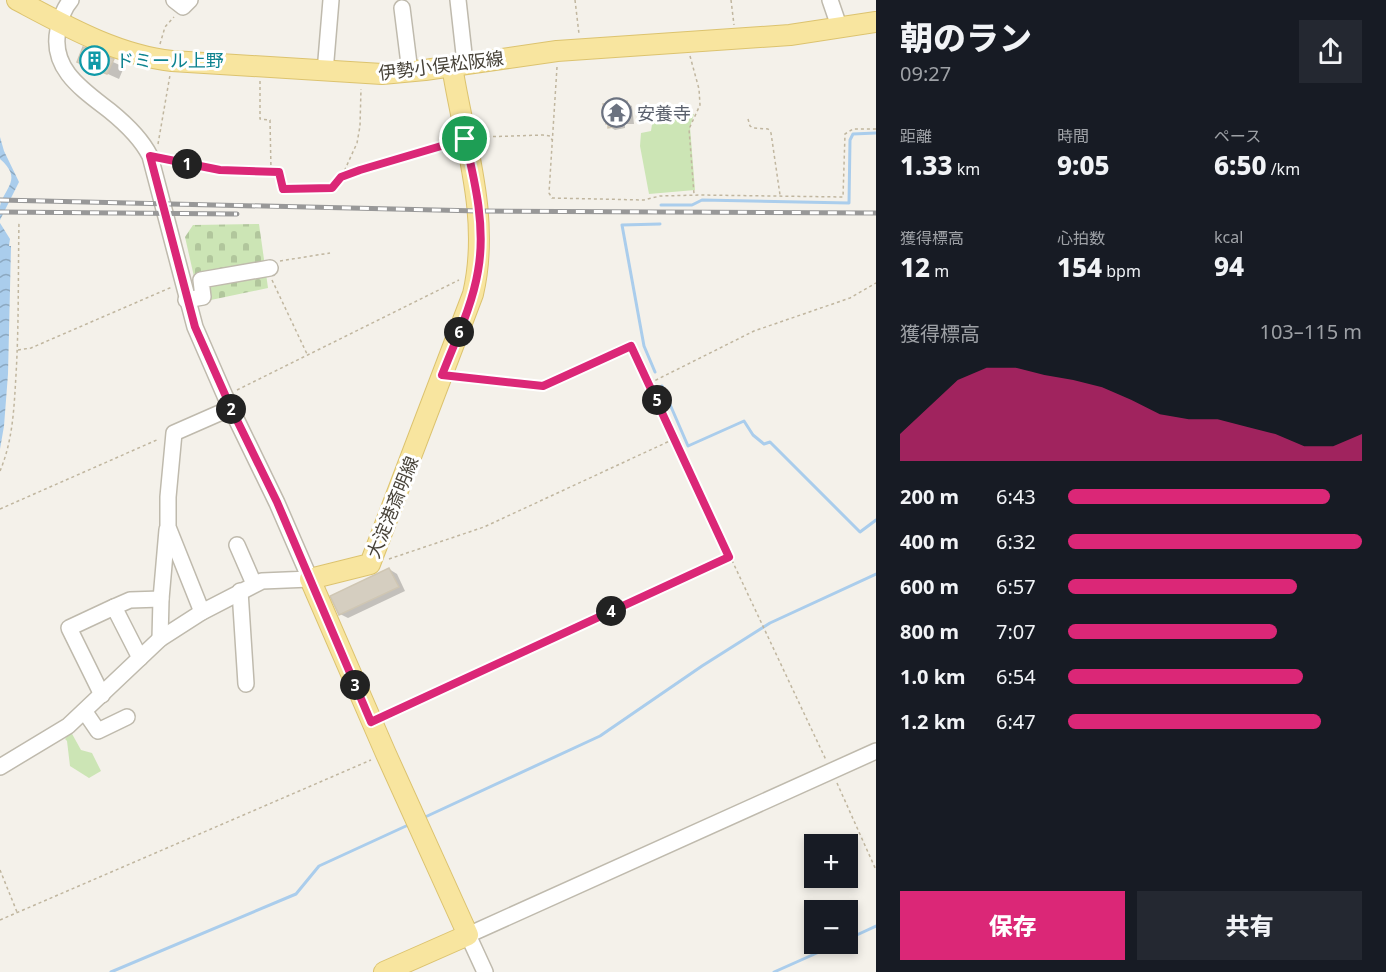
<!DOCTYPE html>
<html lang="ja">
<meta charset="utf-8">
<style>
:root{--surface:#171b24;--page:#242831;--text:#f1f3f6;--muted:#9ea1a6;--accent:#db2777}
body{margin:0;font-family:"Noto Sans","Noto Sans JP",sans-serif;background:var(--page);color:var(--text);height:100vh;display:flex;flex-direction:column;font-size:22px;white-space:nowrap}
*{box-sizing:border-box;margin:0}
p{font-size:20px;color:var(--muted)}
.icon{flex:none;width:33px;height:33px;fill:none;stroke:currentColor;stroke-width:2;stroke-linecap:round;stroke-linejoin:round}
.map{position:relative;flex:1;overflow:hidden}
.panel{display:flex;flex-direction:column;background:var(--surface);width:510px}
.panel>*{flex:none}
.buttons{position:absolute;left:804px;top:834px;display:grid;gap:12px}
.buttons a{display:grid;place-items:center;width:54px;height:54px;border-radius:0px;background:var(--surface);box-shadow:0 3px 9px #0003;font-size:30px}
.pin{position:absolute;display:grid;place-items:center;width:51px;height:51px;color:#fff;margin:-26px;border:3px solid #fff;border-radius:50%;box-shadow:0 2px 6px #0007}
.km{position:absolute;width:30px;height:30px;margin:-15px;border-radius:50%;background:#222;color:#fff;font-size:16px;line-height:30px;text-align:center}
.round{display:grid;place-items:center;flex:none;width:63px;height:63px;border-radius:0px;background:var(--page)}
.summary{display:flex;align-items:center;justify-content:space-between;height:102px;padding:0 24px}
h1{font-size:33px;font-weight:800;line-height:45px}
.stats{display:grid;grid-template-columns:repeat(3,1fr);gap:9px;height:102px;padding:6px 24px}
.stats div{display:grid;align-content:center}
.stats b{font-size:26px;font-weight:800}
.stats small{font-size:16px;font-weight:400}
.stats p{font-size:16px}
.chart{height:168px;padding:12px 24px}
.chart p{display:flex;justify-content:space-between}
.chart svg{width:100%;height:108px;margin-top:6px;fill:var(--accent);opacity:.7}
.action{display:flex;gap:12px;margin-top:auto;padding:12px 24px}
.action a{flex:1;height:69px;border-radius:0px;background:var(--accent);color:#fff;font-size:24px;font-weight:800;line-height:69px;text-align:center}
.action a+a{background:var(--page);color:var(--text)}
ul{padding:0 24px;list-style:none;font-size:20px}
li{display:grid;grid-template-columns:96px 72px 1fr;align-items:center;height:45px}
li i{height:15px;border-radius:8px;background:var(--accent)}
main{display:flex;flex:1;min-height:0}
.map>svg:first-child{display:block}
</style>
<main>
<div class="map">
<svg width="876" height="972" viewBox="0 0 876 972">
<defs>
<pattern id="cemetery-stones" width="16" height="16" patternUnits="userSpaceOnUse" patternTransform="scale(1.5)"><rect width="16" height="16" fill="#cce5b5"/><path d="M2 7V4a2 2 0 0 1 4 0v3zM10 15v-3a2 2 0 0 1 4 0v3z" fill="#b1c69c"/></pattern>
<pattern id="water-waves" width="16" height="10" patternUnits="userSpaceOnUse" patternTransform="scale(1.5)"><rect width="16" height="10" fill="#aacdec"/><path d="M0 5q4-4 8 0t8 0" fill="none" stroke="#8ca8c0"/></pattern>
</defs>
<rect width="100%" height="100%" fill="#f4f1ea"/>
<!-- green -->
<g fill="#cce5b5">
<polygon points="694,114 690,127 695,190 649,194 640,146 641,133 651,131 653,118"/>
<polygon points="71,732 81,750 92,753 101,771 89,778 70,766 67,741 65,739"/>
</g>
<!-- cemetery -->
<polygon fill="url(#cemetery-stones)" points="259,224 268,288 206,301 195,281 185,237 193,225"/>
<!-- water -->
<g fill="url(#water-waves)">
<path d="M0 137 4 151 19 182 0 220C0 216 0 210 0 206 5 187 23 179 0 159Z"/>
<polygon points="0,223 10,239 9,246 11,246 8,374 4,426 0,449"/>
</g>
<!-- shadow -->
<g fill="#0003">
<polygon points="84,49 124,67 119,79 79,61"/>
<polygon points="626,103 632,106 634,124 625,124 625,128 615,130 610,127"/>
<polygon points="389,569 397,574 405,591 348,618 340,614"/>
</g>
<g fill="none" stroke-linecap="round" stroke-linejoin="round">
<!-- stream -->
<g stroke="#aacdec" stroke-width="3">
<polyline points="661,205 692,205 702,200 849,203 850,140 853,134 876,133"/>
<polyline points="655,372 644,346 622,225 660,224"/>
<polyline points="662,386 688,446 744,421 753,435 764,444 770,442 860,532 876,520"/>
<polyline points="423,818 600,736 702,666 770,623 876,574"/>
<polyline points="848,939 876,926"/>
<polyline points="111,972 296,894 319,866 406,826"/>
<polyline points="774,972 837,944"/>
</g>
</g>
<!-- building -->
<g fill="#d5cec0" stroke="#cfc6b3" stroke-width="1.5">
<polygon points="83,47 114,59 107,74 77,62"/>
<polygon points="627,101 629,121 620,122 621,126 608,128 608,124 606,124 603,104"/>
<polygon points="389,568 399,587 339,615 330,596"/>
</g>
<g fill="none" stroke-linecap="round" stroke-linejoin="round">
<defs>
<g id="minor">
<polyline points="174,0 183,7 190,0"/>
<polyline points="458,0 465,63"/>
<polyline points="830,0 840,29"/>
<polyline points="402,8 410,72"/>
<polyline points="325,72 331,0"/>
<polyline points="186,300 203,297 201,280 270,268"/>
<polyline points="237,545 254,584"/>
<polyline points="240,591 246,684"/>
<polyline points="114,607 130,600 161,599"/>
<polyline points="202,612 168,527 168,497 174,433 231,408"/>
<polyline points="160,639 161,599 167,530"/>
<polyline points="102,695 69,628 114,607 140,658"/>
<polyline points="85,712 98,731 127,717"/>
<path d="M0 767 68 726 160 639 202 612 262 581 310 579 277 503 225 396 195 327 150 156C141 138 126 124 110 111 83 90 50 69 58 30 61 19 63 9 71 0"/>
<polyline points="485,972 468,935 876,751"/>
</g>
<g id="major">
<path d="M17 0C66 26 117 55 172 61L382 74 425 70 557 51 790 35 876 22"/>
<path d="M384 972 468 935 386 754 310 579 370 564 473 294C491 217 464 142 452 66"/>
</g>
</defs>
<!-- minor casing -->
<use href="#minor" stroke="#bfbaad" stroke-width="18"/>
<!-- major casing -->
<use href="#major" stroke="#dcc36f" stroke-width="22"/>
<!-- path -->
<g stroke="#c0b69f" stroke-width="1.5" stroke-dasharray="3 3" stroke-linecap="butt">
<polyline points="575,0 579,34"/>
<polyline points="731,0 734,25"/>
<polyline points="160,44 165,27 174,17"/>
<polyline points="690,56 699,89 700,105 689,129 694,194"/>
<polyline points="557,67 549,193 552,198 644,200 660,196 701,195 843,197 845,134 853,129 876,129"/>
<polyline points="260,81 260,119 270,120 271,170"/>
<polyline points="748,119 750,126 753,128 768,129 771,133 780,195"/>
<polyline points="481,137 543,135 550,136 552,140"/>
<polyline points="158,144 170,75"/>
<polyline points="165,160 220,170 279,172 283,189 332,188 341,177 453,142"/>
<polyline points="342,176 357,143 360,126 361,89"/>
<polyline points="280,261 330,253"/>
<polyline points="272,280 307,354"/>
<polyline points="18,350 31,348 172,287"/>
<polyline points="457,377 543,386 631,346 826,760"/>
<polyline points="650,383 754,331 850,298 876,283"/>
<polyline points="237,390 459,280"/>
<path d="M0 471C13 440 14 408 16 375 19 324 18 273 19 221"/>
<polyline points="0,509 159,439"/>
<polyline points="389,559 484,527 674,439"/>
<polyline points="386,715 728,558"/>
<polyline points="837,783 876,870"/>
<polyline points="0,870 17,912"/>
<polyline points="0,920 371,760"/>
</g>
<!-- minor -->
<use href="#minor" stroke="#fff" stroke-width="15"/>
<!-- major -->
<use href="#major" stroke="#f8e59f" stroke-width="20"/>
<defs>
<g id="rail">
<polyline points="0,200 479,211 876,213"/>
<polyline points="0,212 237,214"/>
</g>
</defs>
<!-- rail casing -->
<use href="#rail" stroke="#989898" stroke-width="5"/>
<!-- rail -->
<use href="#rail" stroke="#fff" stroke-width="3" stroke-dasharray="9" stroke-linecap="butt"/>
</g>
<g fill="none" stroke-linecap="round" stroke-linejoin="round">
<defs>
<path id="route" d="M465 139C475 182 486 227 478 271 472 307 455 341 442 375L543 386 631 346 729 557 371 722 277 502 231 408 195 327 150 156 220 170 279 172 283 189 332 188 341 177 360 170Z"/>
</defs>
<!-- route casing -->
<use href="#route" stroke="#fff" stroke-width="12"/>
<!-- route -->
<use href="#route" stroke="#db2777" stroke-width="8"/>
</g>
<!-- icons -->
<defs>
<symbol id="building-ring" viewBox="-11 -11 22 22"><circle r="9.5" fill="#fff" stroke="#0f9aa8" stroke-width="1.5"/><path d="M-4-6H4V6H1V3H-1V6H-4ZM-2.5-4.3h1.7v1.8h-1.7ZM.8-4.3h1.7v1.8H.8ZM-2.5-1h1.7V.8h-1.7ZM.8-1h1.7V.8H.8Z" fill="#0f9aa8"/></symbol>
<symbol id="temple-ring" viewBox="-11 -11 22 22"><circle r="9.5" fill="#fff" stroke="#6b7280" stroke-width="1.5"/><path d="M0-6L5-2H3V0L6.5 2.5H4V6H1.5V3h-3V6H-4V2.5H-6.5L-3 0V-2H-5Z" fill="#6b7280"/></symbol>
</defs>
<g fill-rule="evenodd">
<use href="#building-ring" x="78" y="44" width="33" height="33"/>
<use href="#temple-ring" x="600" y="96" width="33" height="33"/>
</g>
<g text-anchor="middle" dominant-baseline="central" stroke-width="6" stroke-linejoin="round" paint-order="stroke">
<!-- culture labels -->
<g font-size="18" fill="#0d838f" stroke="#fff" text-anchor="start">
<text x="116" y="60">ドミール上野</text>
</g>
<!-- street labels -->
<g font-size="18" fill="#474238" stroke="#fff">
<text transform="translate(441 65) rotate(-7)">伊勢小俣松阪線</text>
<text transform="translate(392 507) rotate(-68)">大淀港斎明線</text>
</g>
<!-- worship labels -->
<g font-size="18" fill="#5b616d" stroke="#fff" text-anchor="start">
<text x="637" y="113">安養寺</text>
</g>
</g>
</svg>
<div class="buttons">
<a>+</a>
<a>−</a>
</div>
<div class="pin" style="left:465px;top:139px;background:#1e9e55"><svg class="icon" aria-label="arrive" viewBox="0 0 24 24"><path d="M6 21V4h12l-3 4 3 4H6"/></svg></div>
<b class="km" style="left:187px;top:164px">1</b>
<b class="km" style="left:231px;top:409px">2</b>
<b class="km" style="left:355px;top:685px">3</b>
<b class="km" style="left:611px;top:611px">4</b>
<b class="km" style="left:657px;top:400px">5</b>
<b class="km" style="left:459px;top:332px">6</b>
</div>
<section class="panel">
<div class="summary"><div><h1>朝のラン</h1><p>09:27</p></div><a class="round"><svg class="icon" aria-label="share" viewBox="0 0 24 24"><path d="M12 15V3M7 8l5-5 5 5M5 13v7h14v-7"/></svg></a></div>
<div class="stats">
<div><p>距離</p><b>1.33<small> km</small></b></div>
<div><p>時間</p><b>9:05</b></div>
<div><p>ペース</p><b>6:50<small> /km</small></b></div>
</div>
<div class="stats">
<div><p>獲得標高</p><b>12<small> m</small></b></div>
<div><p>心拍数</p><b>154<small> bpm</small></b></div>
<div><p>kcal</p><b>94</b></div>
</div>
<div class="chart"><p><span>獲得標高</span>103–115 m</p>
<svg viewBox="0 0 160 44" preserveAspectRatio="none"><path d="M0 44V33L10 22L20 11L30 6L40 6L50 9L60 11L70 14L80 19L90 25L100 27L110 27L120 30L130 33L140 38L150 38L160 33V44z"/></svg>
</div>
<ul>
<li><b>200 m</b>6:43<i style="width:89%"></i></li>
<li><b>400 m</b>6:32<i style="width:100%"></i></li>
<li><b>600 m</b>6:57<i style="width:78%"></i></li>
<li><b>800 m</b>7:07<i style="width:71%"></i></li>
<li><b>1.0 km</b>6:54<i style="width:80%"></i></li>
<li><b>1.2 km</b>6:47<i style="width:86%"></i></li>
</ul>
<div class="action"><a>保存</a><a>共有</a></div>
</section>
</main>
